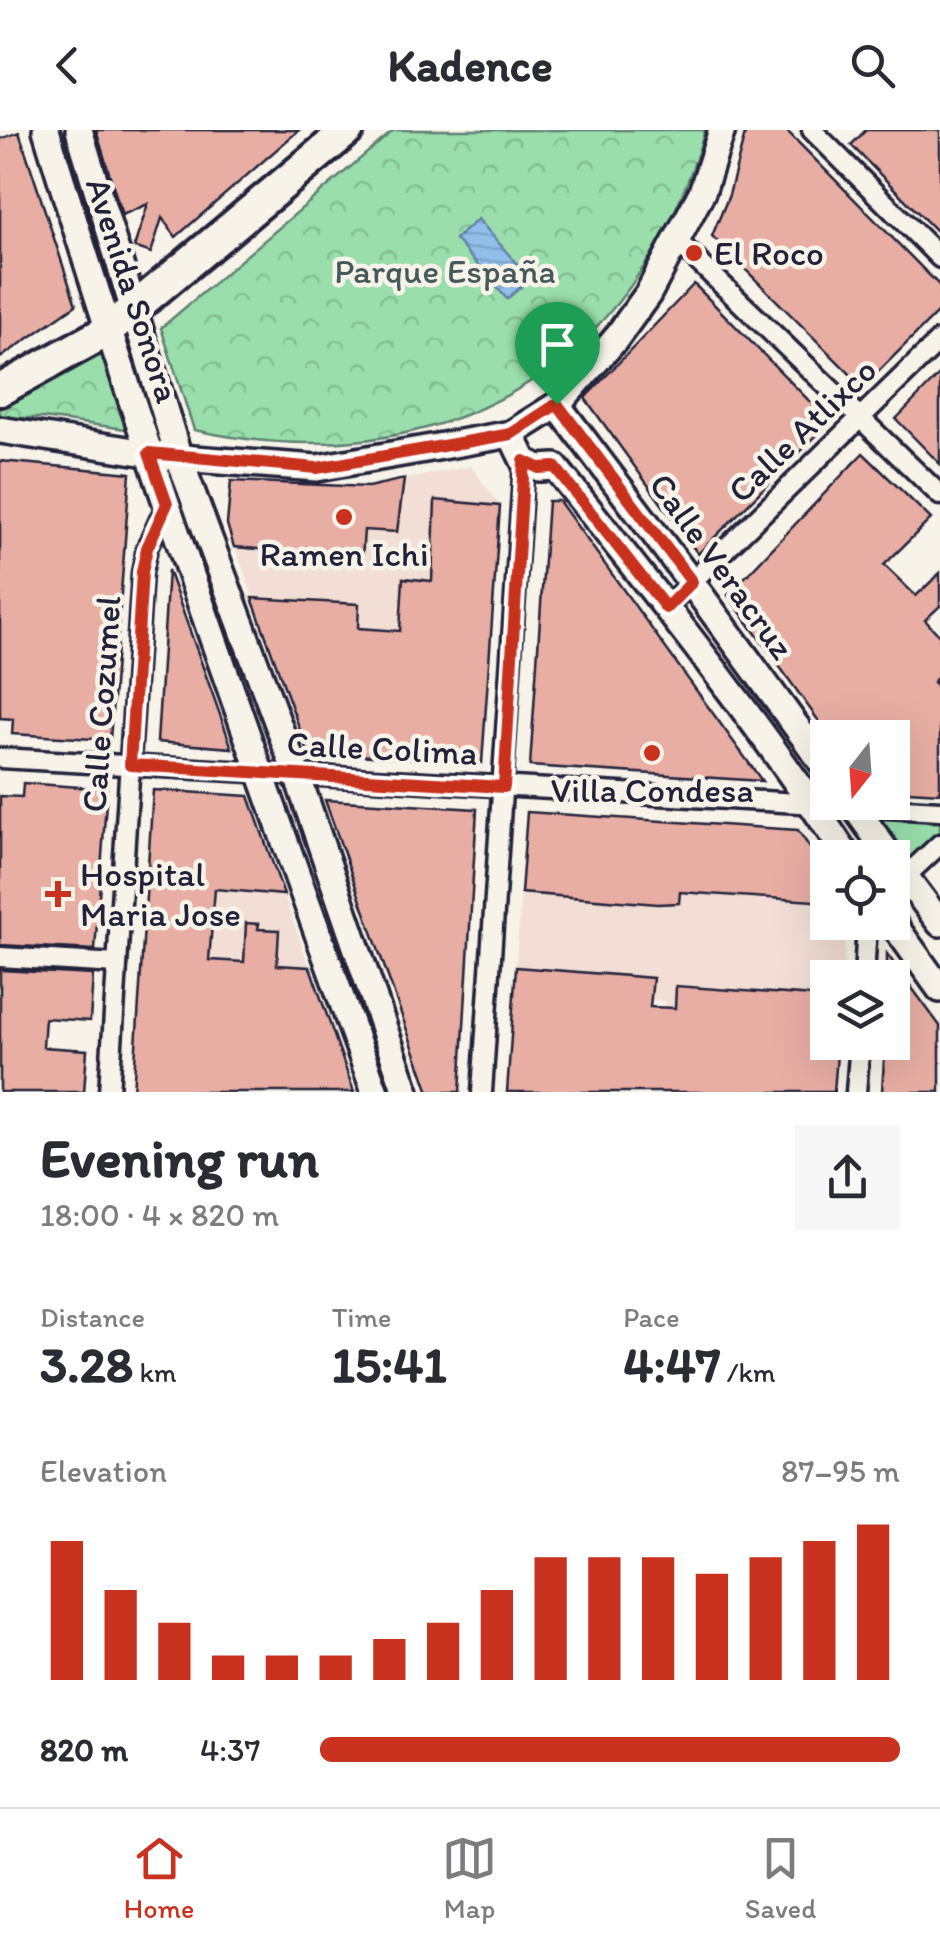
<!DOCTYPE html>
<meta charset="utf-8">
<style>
:root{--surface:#fff;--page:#f7f7f7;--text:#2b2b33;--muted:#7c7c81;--line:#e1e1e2;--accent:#c8321e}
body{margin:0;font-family:Itim,sans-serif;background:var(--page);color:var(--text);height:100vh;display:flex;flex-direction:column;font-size:38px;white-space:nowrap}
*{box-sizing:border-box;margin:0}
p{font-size:32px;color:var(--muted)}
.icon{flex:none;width:55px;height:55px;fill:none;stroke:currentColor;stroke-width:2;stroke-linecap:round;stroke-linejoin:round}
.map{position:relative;height:962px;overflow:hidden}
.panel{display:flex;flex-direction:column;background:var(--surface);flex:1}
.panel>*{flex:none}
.needle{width:65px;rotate:197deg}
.tools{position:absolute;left:810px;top:590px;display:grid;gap:20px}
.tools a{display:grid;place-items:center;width:100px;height:100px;border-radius:0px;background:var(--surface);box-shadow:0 10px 40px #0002;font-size:50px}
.pin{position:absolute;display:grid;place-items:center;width:85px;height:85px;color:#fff;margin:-102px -42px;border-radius:50% 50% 50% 0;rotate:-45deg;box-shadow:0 0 10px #0007}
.pin .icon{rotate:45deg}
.round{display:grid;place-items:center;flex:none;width:105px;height:105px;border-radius:0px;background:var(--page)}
.summary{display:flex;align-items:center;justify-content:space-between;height:170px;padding:0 40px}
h1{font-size:55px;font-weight:800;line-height:75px}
.stats{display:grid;grid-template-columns:repeat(3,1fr);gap:15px;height:170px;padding:10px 40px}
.stats div{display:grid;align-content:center}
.stats b{font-size:50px;font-weight:800}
.stats small{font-size:28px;font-weight:400}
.stats p{font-size:28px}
.chart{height:280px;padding:20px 40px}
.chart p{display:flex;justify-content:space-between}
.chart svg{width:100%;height:180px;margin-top:10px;stroke:var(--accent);stroke-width:6}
ul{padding:0 40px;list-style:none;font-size:32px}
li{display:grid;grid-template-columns:160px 120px 1fr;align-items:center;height:75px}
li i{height:25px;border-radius:12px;background:var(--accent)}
header{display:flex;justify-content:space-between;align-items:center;height:130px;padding:0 40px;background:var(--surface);font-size:45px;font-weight:800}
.menu{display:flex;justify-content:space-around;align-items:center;height:140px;border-top:2px solid var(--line);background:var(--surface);font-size:28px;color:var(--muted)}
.menu a{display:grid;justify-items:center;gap:5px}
.menu .current{color:var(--accent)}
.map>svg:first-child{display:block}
</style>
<header><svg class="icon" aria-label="back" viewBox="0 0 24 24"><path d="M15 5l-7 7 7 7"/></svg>Kadence<svg class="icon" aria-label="search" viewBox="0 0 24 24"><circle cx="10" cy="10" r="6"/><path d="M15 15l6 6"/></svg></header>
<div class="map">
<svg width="940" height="962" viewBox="0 0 940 962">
<defs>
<pattern id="forest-crowns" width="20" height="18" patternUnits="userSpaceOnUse" patternTransform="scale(2.5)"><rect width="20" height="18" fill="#99deab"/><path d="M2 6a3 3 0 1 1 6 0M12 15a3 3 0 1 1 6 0" fill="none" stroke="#84be94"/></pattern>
<pattern id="water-rules" width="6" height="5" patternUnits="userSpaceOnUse" patternTransform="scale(2.5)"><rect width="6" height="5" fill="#91bfeb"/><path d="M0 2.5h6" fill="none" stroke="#7da4ca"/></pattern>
</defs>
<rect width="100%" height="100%" fill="#f7f3e8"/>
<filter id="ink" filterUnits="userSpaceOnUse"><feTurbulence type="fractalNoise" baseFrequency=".01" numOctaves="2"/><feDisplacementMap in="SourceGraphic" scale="20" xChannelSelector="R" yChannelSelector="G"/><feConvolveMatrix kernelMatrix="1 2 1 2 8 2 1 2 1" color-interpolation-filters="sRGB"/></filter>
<g filter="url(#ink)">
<!-- built -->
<g fill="#f2ded4">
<polygon points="471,336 500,376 482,633 308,622 227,394 258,354 368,357"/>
<polygon points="153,660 193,662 188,733 222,736 229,664 249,666 345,938 236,832 142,825"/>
<polygon points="527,682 798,700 827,745 828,792 846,793 843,847 828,848 828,912 838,913 834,962 507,962 664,884 665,871 514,861"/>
</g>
<!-- forest -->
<g fill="url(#forest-crowns)" stroke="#5e8073" stroke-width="2.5">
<path d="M394 0H705C635 242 440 353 194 300L161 198Z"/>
<polygon points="104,224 126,299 43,288 0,288 0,276"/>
<polygon points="874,685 940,688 940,702 910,733"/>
</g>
<!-- water -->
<polygon fill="url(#water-rules)" stroke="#6580a5" stroke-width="2.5" points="478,89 530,149 507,169 455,109"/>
<!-- building -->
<g fill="#e8aea4" stroke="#22223b" stroke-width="2.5">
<polygon points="96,0 299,0 176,107 162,88 151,123 134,117 148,74 122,85"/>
<polygon points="746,0 786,0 940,156 940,180 863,257 712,106 729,65"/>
<polygon points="866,0 940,0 940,105 851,15"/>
<polygon points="19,2 76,175 0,228 0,9"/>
<polygon points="694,154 830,292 698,424 585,268"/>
<polygon points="940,244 940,334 896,289"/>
<polygon points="863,323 931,389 884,435 916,466 940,443 940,476 925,490 940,506 940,545 933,552 940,559 940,663 892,660 892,608 831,608 728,465"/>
<polygon points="0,331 130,343 110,610 12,604 13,589 0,588"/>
<polygon points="404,349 397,402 364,400 362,428 234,417 227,394 231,351 368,357"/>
<polygon points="435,370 500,376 482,633 308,622 252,468 359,474 358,498 400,501 403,448 432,451"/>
<polygon points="548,371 559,371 762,651 530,636"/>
<polygon points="168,440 204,540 232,618 157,612"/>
<polygon points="23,653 107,659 95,820 0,815 0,666 22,667"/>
<polygon points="153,660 249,666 284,765 215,759 209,830 244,832 246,793 259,794 258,799 279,800 277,835 310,837 354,962 133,962"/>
<polygon points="325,670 477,679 460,962 429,962"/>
<polygon points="527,682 798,700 828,745 828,772 680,762 679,773 658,774 521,763"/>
<polygon points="887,824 940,896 940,962 882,962 885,912 892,912 892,848 887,848"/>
<polygon points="516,837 653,848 650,877 675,878 676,856 828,867 828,912 838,912 834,962 507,962"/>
<polygon points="0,840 93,845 90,891 45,888 43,917 87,920 84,962 0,962"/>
</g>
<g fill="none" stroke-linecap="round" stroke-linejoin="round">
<defs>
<g id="street">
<polyline points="812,0 940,128"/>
<polyline points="678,112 940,365"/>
<polyline points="666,477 940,210"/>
<polyline points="0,628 940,681"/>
<polyline points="892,759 940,714"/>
<polyline points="0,827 117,834"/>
<polyline points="864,848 867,792"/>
<polyline points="109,962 142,443 147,418 167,374"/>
<polyline points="482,962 524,331"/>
<polyline points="856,962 860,912"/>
</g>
<g id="secondary">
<path d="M46 0C144 325 260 643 375 962"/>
<polyline points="79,0 179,328 297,645 406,962"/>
<polyline points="557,275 691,452 828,640"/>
<polyline points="0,300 179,328 317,338 511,304 557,275 614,211 648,164 702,62 722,0"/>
<path d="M511 304 524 331 539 338 555 337C656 464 759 592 848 728"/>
<polyline points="851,672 891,728"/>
<polyline points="892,729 940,793"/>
<polyline points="892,792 940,859"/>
</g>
<polyline id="primary" points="0,260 107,201 348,0"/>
</defs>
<!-- street casing -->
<use href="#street" stroke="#22223b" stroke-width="25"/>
<!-- secondary casing -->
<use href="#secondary" stroke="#22223b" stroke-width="32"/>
<!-- primary casing -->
<use href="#primary" stroke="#22223b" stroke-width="38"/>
<!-- street -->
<use href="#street" stroke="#f7f3e8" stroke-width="18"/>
<!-- secondary -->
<use href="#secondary" stroke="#f7f3e8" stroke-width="25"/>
<!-- primary -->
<use href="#primary" stroke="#f7f3e8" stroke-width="30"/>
</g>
</g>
<g fill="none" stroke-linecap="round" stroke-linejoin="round" filter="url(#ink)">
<defs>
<polygon id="route" points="557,274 692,452 666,478 555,337 539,338 524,331 504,657 130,635 142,442 147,418 167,374 149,323 317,338 511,304"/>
</defs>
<!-- route casing -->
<use href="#route" stroke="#fff" stroke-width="20"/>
<!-- route -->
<use href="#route" stroke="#c8321e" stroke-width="12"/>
</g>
<!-- markers -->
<g fill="#c8321e" stroke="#f7f3e8" stroke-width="4">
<circle cx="694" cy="123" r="10"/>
<circle cx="344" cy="387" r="10"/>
<circle cx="652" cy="623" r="10"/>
<path d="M53 749h10v10h10v10h-10v10h-10v-10h-10v-10h10z"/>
</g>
<g text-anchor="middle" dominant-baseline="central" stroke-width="9" stroke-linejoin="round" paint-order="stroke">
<!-- poi labels -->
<g font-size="35" fill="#22223b" stroke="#f7f3e8" text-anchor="start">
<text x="714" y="123">El Roco</text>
<text x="344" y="424" text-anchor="middle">Ramen Ichi</text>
<text x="652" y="660" text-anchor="middle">Villa Condesa</text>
<text x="80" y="744">Hospital<tspan x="80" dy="40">Maria Jose</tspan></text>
</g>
<!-- park labels -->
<g font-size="35" fill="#465a5d" stroke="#f7f3e8">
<text x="445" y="141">Parque España</text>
</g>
<!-- street labels -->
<g font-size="35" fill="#22223b" stroke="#f7f3e8">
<text transform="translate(133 160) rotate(72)">Avenida Sonora</text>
<text transform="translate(802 300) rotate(-44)">Calle Atlixco</text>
<text transform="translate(722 436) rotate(54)">Calle Veracruz</text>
<text transform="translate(101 574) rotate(-86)">Calle Cozumel</text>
<text transform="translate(382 618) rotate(3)">Calle Colima</text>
</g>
</g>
</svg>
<div class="tools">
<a><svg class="needle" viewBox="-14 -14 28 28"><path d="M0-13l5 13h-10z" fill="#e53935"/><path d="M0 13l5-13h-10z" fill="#7c7c81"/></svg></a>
<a><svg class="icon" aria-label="locate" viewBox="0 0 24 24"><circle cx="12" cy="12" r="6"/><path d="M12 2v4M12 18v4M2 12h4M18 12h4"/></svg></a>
<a><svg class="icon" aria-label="layers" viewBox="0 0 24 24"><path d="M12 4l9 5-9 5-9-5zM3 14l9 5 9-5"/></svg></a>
</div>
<div class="pin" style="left:557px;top:274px;background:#1e9e55"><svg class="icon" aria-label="arrive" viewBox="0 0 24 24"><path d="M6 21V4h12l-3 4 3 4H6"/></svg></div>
</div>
<section class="panel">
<div class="summary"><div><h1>Evening run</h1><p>18:00 · 4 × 820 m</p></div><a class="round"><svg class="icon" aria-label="share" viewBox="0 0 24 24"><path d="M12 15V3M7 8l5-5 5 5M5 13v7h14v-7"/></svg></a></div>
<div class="stats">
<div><p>Distance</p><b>3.28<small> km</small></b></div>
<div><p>Time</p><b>15:41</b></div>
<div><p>Pace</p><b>4:47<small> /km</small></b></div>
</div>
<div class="chart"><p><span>Elevation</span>87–95 m</p>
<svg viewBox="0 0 160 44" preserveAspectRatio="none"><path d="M5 44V10M15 44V22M25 44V30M35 44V38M45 44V38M55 44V38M65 44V34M75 44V30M85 44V22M95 44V14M105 44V14M115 44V14M125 44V18M135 44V14M145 44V10M155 44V6"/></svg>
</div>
<ul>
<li><b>820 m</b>4:37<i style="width:100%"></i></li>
</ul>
</section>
<nav class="menu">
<a class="current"><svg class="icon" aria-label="home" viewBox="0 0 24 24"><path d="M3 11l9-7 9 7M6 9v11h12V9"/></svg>Home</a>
<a><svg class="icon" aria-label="map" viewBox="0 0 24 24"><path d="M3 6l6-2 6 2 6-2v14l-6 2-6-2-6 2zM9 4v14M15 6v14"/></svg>Map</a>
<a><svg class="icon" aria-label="saved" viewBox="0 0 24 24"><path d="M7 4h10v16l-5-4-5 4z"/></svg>Saved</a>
</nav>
